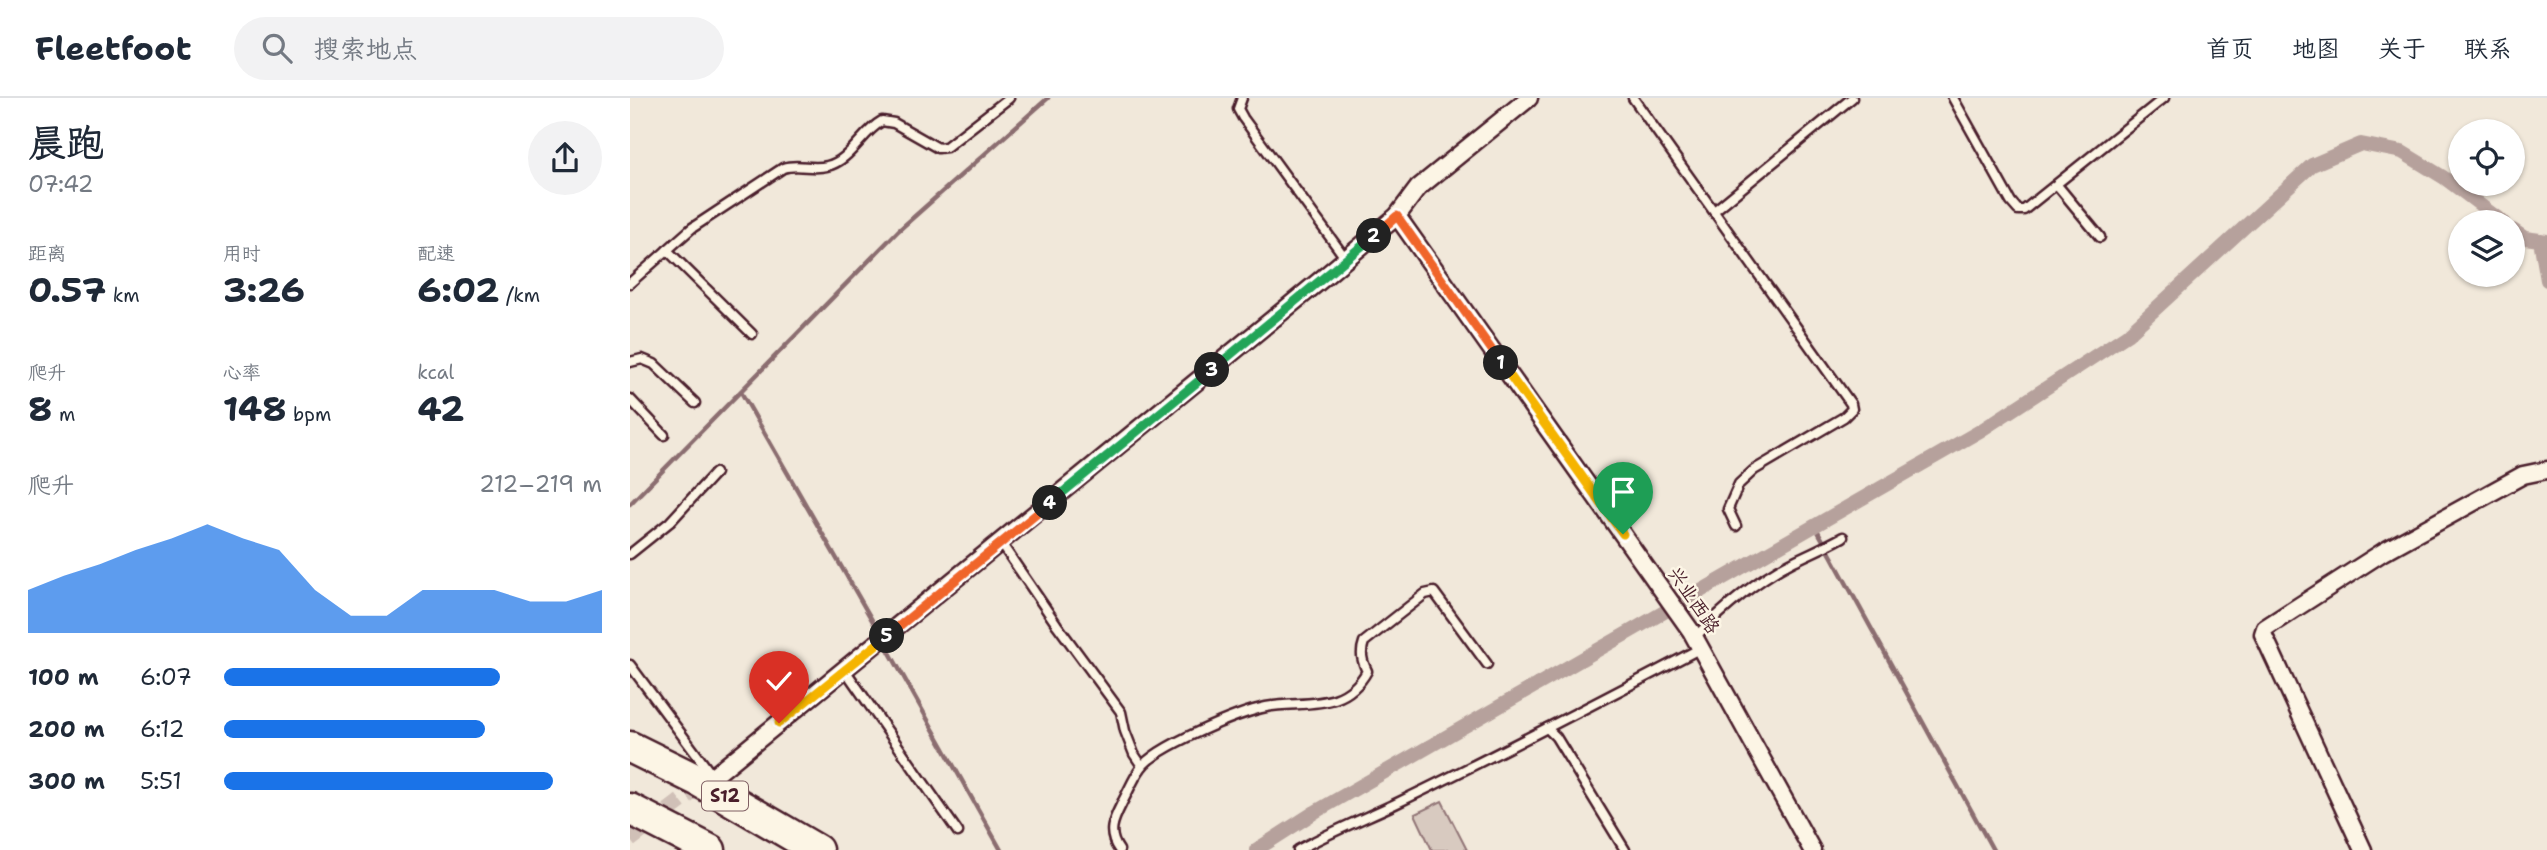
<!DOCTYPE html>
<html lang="zh">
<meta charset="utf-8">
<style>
:root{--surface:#fff;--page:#f2f2f3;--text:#1f2937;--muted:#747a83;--line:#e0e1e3;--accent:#1a73e8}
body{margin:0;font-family:"Shantell Sans","LXGW WenKai TC",sans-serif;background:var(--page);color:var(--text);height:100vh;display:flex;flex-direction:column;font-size:26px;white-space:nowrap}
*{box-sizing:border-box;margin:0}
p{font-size:23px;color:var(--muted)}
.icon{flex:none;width:38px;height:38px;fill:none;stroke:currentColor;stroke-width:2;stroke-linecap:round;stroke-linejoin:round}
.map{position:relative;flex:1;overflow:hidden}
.details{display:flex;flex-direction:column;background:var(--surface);width:630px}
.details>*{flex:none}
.controls{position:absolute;left:1818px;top:21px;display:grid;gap:14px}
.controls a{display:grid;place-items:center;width:77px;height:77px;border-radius:50%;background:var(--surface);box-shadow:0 2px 5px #0004;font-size:35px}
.pin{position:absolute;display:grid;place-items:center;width:60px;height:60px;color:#fff;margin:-72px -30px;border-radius:50% 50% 50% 0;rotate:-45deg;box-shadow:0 0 7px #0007}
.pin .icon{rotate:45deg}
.km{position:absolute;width:35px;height:35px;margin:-18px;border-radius:50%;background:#222;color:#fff;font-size:19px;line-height:35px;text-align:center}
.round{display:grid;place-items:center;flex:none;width:74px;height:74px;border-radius:37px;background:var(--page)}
.summary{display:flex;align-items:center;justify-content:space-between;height:119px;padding:0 28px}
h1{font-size:38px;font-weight:700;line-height:52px}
.metrics{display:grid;grid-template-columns:repeat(3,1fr);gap:10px;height:119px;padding:7px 28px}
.metrics div{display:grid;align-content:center}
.metrics b{font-size:35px;font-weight:700}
.metrics small{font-size:19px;font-weight:400}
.metrics p{font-size:19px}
.chart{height:196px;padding:14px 28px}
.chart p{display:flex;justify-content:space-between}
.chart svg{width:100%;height:126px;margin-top:7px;fill:var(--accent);opacity:.7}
ul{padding:0 28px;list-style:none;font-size:23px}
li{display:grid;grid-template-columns:112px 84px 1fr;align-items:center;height:52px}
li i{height:18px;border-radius:9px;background:var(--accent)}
header{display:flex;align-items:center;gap:42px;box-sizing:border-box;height:98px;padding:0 35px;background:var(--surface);border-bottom:2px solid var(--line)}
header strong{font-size:33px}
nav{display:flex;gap:38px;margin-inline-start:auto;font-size:24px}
.search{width:490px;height:63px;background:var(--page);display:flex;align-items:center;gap:18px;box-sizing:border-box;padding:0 24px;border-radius:38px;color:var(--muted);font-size:26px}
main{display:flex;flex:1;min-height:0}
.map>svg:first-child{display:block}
</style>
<header>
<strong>Fleetfoot</strong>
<div class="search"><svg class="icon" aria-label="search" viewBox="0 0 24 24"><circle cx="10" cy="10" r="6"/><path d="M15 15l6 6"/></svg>搜索地点</div>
<nav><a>首页</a><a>地图</a><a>关于</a><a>联系</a></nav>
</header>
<main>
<section class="details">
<div class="summary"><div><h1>晨跑</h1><p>07:42</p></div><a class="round"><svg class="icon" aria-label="share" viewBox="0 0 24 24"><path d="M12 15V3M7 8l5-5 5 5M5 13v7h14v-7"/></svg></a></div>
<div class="metrics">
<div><p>距离</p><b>0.57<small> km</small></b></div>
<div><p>用时</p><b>3:26</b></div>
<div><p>配速</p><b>6:02<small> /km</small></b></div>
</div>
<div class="metrics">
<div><p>爬升</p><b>8<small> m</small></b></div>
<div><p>心率</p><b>148<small> bpm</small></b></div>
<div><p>kcal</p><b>42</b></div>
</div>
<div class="chart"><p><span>爬升</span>212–219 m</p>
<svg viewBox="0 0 160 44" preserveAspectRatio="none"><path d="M0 44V29L10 24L20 20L30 15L40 11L50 6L60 11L70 15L80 29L90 38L100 38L110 29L120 29L130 29L140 33L150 33L160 29V44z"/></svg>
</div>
<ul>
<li><b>100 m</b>6:07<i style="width:73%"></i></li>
<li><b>200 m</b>6:12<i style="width:69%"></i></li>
<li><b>300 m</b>5:51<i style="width:87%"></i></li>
</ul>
</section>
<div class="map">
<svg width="1917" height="752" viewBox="0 0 1917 752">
<rect width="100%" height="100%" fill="#f1e8da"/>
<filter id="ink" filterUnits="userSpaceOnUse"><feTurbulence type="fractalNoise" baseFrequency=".0143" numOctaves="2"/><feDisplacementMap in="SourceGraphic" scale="14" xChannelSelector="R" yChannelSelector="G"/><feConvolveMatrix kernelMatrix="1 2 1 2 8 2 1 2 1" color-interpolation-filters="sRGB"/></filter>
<g filter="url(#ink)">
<!-- green -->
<polygon fill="#d8cac0" stroke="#917476" stroke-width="2" points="812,703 837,752 802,752 785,716"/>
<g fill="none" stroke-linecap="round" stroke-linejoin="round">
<!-- stream -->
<g stroke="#8b6d6f" stroke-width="4.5">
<polyline points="111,294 250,536"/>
<polyline points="0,406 268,133 418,0"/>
<polyline points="1185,428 1363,752"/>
<polyline points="254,544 371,752"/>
</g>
<!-- canal -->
<g stroke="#b6a19c" stroke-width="14">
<polyline points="1883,132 1895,140 1917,143"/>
<polyline points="1910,142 1917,182"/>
<polyline points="626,752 685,714 1350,333 1497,237 1682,67 1731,46 1772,54 1813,79 1873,124"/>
</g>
<!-- street-tunnel -->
<polyline stroke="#d0c0b7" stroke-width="16" stroke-dasharray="16 8" stroke-linecap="butt" points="0,742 77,683"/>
<defs>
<g id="lane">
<polyline points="612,0 608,11 613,20 716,161"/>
<polyline points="1003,0 1221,306 1222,311 1214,319 1124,372 1109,386 1098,411 1106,428"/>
<polyline points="1323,0 1381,104 1388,112 1394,112 1534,0"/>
<polyline points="1427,87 1470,139"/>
<polyline points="1084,113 1222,0"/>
<polyline points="37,152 122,236"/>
<path d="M0 185 62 130 153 70C168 65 182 72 197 68 220 63 232 34 252 23L264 25 308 50 316 49 379 0"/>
<polyline points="0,264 12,261 24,266 65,305"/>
<polyline points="0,301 34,337"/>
<polyline points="371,445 427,527 491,614 495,633 504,656 512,668"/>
<polyline points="0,456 40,424 85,375"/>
<path d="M1065 539C1095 509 1126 482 1164 463 1180 455 1197 448 1213 439"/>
<polyline points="0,567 81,676"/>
<polyline points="215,572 328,734"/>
<polyline points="917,630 926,639 995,752"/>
<path d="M489 752C476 734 484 721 493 703 499 692 504 679 511 670 525 649 610 614 636 609 673 602 714 615 737 573 732 563 730 555 734 544L795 496 804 494 857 566"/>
<path d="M668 752C700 734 733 721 765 706 869 656 970 603 1071 550"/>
</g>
<g id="street">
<polyline points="767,118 1061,533 1182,752"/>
<polyline points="79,682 692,181 767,118 788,90 899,0"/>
<polyline points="1733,752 1633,536 1635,530 1753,454 1893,377 1917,372"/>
</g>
<g id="highway">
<polyline points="0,649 67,682 187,752"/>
<polyline points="0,711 80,752"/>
</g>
</defs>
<!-- lane casing -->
<use href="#lane" stroke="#4a1f2b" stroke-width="13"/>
<!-- street casing -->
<use href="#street" stroke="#4a1f2b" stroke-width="21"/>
<!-- highway casing -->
<use href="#highway" stroke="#4a1f2b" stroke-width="35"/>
<!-- lane -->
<use href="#lane" stroke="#fcf5e5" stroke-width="8"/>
<!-- street -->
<use href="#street" stroke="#fcf5e5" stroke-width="16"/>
<!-- highway -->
<use href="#highway" stroke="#fcf5e5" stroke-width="30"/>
</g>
</g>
<g fill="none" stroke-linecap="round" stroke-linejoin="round" filter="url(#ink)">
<defs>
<polyline id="split-1" points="871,265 993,436"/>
<polyline id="split-2" points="744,138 767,118 871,265"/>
<polyline id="split-3" points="582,272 744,138"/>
<polyline id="split-4" points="420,405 582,272"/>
<polyline id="split-5" points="257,538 420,405"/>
<polyline id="split-6" points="149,625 257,538"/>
</defs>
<!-- split-1 casing -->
<use href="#split-1" stroke="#fff" stroke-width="14"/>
<!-- split-2 casing -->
<use href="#split-2" stroke="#fff" stroke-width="14"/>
<!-- split-3 casing -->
<use href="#split-3" stroke="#fff" stroke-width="14"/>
<!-- split-4 casing -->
<use href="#split-4" stroke="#fff" stroke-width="14"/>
<!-- split-5 casing -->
<use href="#split-5" stroke="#fff" stroke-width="14"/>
<!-- split-6 casing -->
<use href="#split-6" stroke="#fff" stroke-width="14"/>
<!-- split-1 -->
<use href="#split-1" stroke="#f5b400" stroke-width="9"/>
<!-- split-2 -->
<use href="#split-2" stroke="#f0652b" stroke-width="9"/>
<!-- split-3 -->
<use href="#split-3" stroke="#22a559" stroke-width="9"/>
<!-- split-4 -->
<use href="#split-4" stroke="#22a559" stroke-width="9"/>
<!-- split-5 -->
<use href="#split-5" stroke="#f0652b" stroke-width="9"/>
<!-- split-6 -->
<use href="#split-6" stroke="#f5b400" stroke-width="9"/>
</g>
<g text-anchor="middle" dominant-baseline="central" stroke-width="5" stroke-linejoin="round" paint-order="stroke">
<!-- shield labels -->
<rect fill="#fcf5e5" stroke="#7f5f63" stroke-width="2" x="72" y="683.5" width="46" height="29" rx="5"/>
<g font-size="18" font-weight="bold" fill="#4a1f2b">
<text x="95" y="698">S12</text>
</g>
<!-- street labels -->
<g font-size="19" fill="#4a1f2b" stroke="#fcf5e5">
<text transform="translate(1064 502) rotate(56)">兴业西路</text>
</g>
</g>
</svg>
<div class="controls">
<a><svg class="icon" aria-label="locate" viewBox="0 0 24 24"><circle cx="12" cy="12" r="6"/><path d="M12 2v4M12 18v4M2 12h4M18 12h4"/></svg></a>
<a><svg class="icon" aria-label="layers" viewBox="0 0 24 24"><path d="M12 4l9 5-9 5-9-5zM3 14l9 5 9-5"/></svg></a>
</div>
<div class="pin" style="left:993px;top:436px;background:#1e9e55"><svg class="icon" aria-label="arrive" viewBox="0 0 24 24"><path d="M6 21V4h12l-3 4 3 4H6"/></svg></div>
<div class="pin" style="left:149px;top:625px;background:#d93025"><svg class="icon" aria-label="check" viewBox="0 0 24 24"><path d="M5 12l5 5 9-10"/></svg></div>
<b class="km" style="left:871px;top:265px">1</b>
<b class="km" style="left:744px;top:138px">2</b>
<b class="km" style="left:582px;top:272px">3</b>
<b class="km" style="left:420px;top:405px">4</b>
<b class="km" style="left:257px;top:538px">5</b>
</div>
</main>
